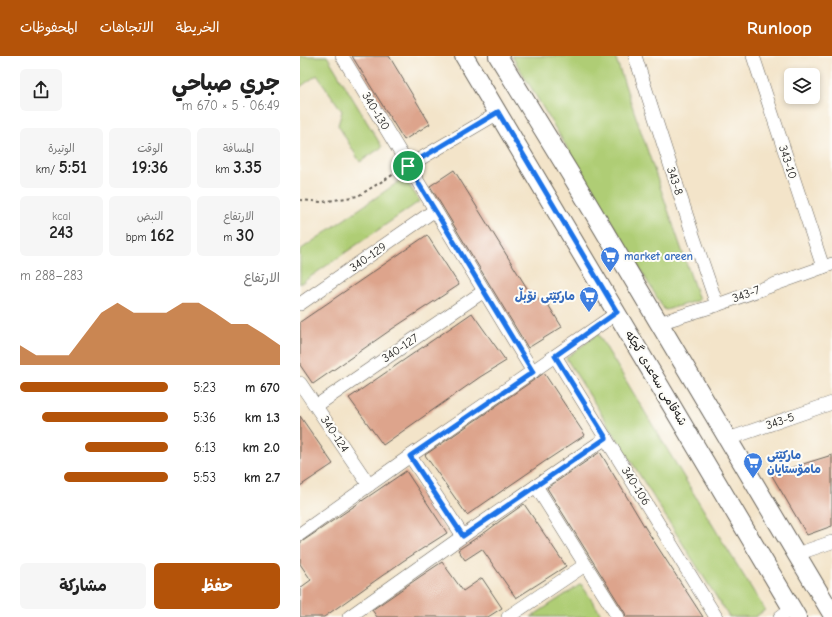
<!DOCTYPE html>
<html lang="ar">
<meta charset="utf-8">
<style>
:root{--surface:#fff;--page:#f6f6f6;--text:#222;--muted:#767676;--accent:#b45309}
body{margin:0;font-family:"Comic Neue","Playpen Sans Arabic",sans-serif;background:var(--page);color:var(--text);direction:rtl;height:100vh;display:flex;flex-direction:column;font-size:15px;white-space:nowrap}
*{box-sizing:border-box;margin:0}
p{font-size:13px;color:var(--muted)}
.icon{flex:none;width:22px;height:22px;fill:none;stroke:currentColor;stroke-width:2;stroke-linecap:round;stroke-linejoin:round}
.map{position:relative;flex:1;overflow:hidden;direction:ltr}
.panel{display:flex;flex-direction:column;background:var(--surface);width:300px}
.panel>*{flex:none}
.fabs{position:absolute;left:484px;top:12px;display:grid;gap:8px}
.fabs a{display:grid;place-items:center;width:36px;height:36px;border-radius:6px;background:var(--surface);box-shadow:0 2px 6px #0003;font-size:20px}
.pin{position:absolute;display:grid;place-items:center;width:34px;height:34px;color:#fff;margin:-17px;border:2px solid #fff;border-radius:50%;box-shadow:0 1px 4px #0007}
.round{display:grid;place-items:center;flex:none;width:42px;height:42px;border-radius:6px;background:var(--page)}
.summary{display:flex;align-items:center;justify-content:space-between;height:68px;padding:0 20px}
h1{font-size:22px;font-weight:700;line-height:30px}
.stats{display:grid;grid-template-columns:repeat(3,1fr);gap:6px;height:68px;padding:4px 20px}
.stats div{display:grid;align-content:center;border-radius:6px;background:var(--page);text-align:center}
.stats b{font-size:17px;font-weight:700}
.stats small{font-size:11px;font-weight:400}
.stats p{font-size:11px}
.chart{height:112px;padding:8px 20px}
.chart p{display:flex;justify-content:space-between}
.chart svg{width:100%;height:72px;margin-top:4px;fill:var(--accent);opacity:.7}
.primary-button{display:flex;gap:8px;margin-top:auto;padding:8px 20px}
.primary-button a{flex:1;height:46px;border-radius:6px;background:var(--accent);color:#fff;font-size:16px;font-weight:700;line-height:46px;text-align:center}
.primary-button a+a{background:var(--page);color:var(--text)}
ul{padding:0 20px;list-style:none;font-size:13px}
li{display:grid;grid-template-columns:64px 48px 1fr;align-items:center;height:30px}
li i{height:10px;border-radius:5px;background:var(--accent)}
header{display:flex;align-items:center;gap:24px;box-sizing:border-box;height:56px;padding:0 20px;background:var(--accent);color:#fff}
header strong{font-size:19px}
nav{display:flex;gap:22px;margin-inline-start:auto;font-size:14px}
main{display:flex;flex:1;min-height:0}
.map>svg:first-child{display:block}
</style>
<header>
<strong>Runloop</strong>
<nav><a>الخريطة</a><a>الاتجاهات</a><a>المحفوظات</a></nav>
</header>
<main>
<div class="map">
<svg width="532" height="561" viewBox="0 0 532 561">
<rect width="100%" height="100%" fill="#fdfcf7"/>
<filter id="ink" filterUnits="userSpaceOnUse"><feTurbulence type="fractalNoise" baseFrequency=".025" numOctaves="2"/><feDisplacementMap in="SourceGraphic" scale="8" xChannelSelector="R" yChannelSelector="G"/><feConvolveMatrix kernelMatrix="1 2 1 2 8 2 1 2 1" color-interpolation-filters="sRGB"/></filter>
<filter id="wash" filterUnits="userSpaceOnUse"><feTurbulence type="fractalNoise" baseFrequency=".012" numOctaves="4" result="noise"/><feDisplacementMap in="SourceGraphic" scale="16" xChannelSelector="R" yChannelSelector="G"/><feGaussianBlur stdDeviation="0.9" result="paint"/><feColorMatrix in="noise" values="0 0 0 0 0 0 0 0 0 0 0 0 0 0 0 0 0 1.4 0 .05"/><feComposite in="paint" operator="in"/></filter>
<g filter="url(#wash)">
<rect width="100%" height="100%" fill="#f3e4c9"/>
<!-- green -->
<g fill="#afcd74" stroke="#667448">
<polygon points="0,0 27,0 82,91 60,106 38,69 42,55 17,19 0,31"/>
<polygon points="212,0 315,0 399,244 366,254 364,253"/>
<polygon points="104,122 120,145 0,228 0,194"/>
<path d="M298 278 421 483 465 554 455 561H429C374 475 321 388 266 302Z"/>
<polygon points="281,528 303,561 231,561"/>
</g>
<g id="blocks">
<!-- building -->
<g fill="#dda48c">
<polygon points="52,0 89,0 130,68 104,84"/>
<polygon points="154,114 230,237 233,235 243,250 247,247 262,271 228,292 130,130"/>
<polygon points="127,179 159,229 92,273 13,328 0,309 0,266"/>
<polygon points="172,257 206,305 180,321 83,389 49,342"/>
<polygon points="244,317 285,379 244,406 167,459 125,399"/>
<polygon points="0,360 33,408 0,430"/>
<polygon points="300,396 346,473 403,561 326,561 325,557 247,432"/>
<polygon points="532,399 532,470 507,479 471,418"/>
<polygon points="106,415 147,477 103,505 24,561 0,561 0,532 11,524 0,508 0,487"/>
<polygon points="224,448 266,510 216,542 182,493 165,504 158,494 187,475 200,465"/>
<polygon points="142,506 163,535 182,522 202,552 188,561 77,561 72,554 121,520"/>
</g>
</g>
</g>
<g filter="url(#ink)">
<use href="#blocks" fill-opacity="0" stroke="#676259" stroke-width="1"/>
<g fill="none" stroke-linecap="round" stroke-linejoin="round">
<defs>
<g id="minor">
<polyline points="42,0 233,316"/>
<polyline points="335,0 391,173 417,249"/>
<polyline points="453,0 523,211"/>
<polyline points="108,110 198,57"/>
<polyline points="0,248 135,154"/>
<polyline points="359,267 417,249 532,208"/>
<polyline points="255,300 416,561"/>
<polyline points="0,327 69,429"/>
<polyline points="16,350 184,235"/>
<polyline points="428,383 532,347"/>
<polyline points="110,400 163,480"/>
<polyline points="236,430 318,561"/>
<polyline points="0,478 110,400 317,257"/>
<polyline points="497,498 532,486"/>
<polyline points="49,561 163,480 306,382"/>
<polyline points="208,561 285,509"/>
<polyline points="480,561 492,552"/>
</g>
<g id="secondary">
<polyline points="164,0 497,561"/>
<polyline points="198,0 274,124 532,558"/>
</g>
</defs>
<!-- minor casing -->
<use href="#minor" stroke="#676259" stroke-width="14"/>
<!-- secondary casing -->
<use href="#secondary" stroke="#676259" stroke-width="20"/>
<!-- path -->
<polyline stroke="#676259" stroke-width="2" stroke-dasharray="3 3" stroke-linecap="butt" points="0,144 22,146 58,140 99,115"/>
<!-- minor -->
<use href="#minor" stroke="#fff" stroke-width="13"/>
<!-- secondary -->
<use href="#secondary" stroke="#fff" stroke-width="18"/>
</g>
</g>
<g fill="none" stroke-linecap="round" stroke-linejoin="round" filter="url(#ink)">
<defs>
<polygon id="route" points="198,56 317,256 255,300 306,382 163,480 110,400 233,316 108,110"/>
</defs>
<!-- route casing -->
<use href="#route" stroke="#fff" stroke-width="8"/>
<!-- route -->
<use href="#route" stroke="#1a73e8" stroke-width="5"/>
</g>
<!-- icons -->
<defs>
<symbol id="supermarket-pin" viewBox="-11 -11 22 30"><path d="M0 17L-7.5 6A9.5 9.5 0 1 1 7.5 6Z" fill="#3f7fe0" stroke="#fdfcf7"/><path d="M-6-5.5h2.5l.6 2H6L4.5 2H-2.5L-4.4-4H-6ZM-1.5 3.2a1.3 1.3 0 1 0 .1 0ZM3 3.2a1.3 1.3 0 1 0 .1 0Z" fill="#fff"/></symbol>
</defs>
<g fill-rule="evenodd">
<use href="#supermarket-pin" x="299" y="189" width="22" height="30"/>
<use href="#supermarket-pin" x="278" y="229" width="22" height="30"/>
<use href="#supermarket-pin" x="442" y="395" width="22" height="30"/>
</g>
<g text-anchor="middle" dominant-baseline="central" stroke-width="4" stroke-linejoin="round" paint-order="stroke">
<!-- street labels -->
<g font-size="12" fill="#1c1c1c" stroke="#fdfcf7">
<text transform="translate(76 55) rotate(59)">340-130</text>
<text transform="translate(488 106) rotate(72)">343-10</text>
<text transform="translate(375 125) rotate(72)">343-8</text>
<text transform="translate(68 201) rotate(-35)">340-129</text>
<text transform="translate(446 238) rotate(-20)">343-7</text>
<text transform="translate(100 292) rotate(-34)">340-127</text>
<text transform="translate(356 322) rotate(59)">شەقامی سەعدی گچکە</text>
<text transform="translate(480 365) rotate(-19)">343-5</text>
<text transform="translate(35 378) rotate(56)">340-124</text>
<text transform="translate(336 430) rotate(58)">340-106</text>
</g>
<!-- shop labels -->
<g font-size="12" font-weight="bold" fill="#366cbe" stroke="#fdfcf7" text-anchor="start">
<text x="324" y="200">market areen</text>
<text x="275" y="240" text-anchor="end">مارکێتی نۆبڵ</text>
<text x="467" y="399">مارکێتی<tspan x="467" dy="14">مامۆستایان</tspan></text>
</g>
</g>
</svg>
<div class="fabs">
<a><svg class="icon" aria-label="layers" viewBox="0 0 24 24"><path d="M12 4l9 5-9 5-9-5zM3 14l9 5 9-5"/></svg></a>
</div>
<div class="pin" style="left:108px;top:110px;background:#1e9e55"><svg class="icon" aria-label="arrive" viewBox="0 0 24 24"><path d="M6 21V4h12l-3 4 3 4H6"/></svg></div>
</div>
<section class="panel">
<div class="summary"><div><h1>جري صباحي</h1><p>06:49 · 5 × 670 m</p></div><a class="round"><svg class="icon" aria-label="share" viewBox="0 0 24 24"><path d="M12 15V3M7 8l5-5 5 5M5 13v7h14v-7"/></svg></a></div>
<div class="stats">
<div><p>المسافة</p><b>3.35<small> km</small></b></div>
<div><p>الوقت</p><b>19:36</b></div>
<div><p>الوتيرة</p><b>5:51<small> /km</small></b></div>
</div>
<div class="stats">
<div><p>الارتفاع</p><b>30<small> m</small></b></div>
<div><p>النبض</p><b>162<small> bpm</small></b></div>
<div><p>kcal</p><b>243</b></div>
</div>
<div class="chart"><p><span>الارتفاع</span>283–288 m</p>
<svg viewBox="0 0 160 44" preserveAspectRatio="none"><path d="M0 44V32L10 38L20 38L30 38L40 25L50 12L60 6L70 12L80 12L90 12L100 6L110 6L120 12L130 19L140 19L150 25L160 32V44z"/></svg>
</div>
<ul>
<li><b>670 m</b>5:23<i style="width:100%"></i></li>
<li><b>1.3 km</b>5:36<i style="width:85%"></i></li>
<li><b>2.0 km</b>6:13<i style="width:56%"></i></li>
<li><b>2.7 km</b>5:53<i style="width:70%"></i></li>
</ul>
<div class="primary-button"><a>حفظ</a><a>مشاركة</a></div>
</section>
</main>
